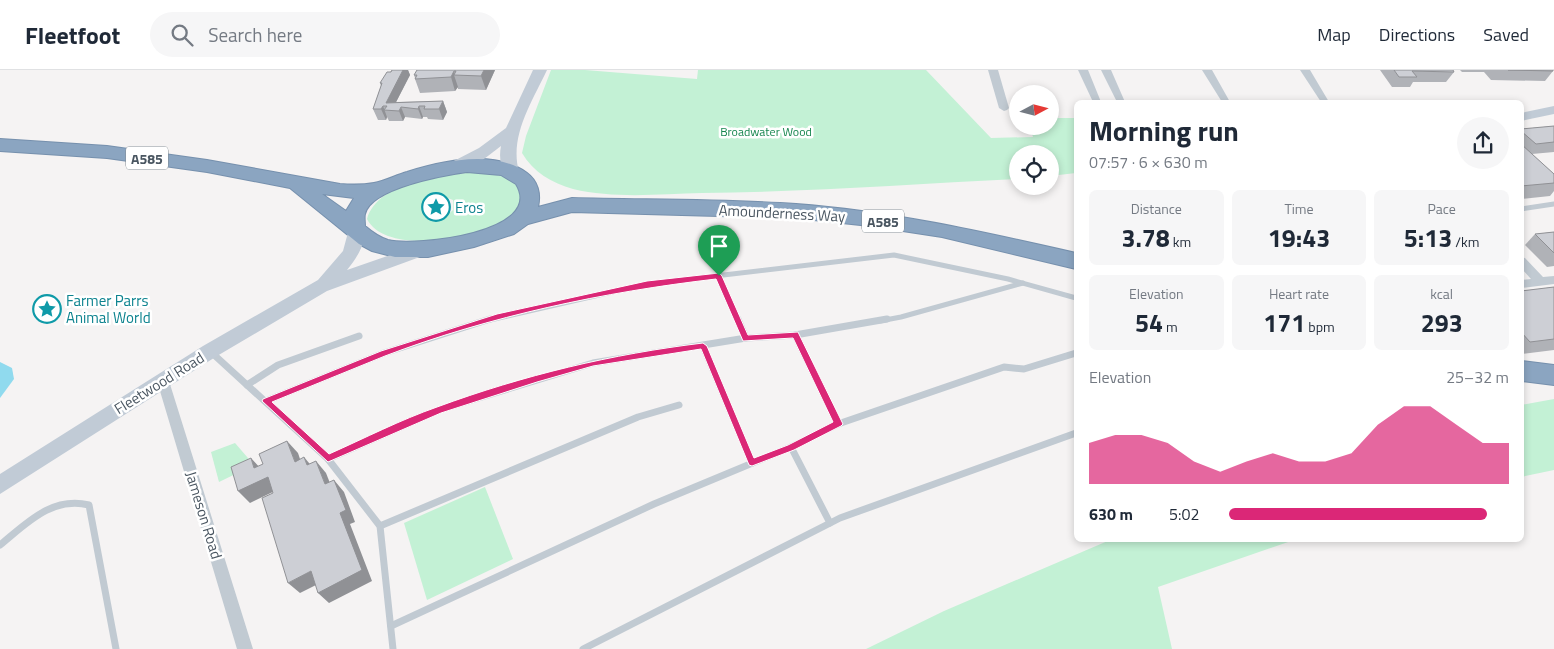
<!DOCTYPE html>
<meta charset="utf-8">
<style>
:root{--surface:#fff;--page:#f6f6f7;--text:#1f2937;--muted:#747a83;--line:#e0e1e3;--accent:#db2777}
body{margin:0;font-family:"Titillium Web",sans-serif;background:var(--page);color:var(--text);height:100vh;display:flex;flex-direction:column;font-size:19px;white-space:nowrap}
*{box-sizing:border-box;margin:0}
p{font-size:16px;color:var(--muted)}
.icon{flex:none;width:28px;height:28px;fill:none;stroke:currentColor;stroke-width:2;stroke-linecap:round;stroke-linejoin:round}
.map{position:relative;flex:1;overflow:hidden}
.details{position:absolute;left:1074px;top:30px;width:450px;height:442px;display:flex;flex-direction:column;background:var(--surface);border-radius:8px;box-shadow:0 2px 8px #0003}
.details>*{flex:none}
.needle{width:32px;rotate:83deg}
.buttons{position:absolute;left:1009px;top:15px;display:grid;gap:10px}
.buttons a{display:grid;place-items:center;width:50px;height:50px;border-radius:50%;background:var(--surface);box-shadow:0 2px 8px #0003;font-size:25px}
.pin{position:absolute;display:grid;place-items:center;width:42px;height:42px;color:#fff;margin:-51px -21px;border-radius:50% 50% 50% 0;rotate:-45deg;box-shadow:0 0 5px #0007}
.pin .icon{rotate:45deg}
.round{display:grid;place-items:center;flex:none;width:52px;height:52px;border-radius:26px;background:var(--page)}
.headline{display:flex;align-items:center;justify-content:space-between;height:85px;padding:0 15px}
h1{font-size:28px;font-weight:700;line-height:38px}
.stats{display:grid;grid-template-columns:repeat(3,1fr);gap:8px;height:85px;padding:5px 15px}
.stats div{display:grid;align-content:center;border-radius:8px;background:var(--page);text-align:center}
.stats b{font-size:25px;font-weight:700}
.stats small{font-size:14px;font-weight:400}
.stats p{font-size:14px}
.chart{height:140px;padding:10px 15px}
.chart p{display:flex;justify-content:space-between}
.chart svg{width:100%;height:90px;margin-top:5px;fill:var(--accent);opacity:.7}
ul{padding:0 15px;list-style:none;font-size:16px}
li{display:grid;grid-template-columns:80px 60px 1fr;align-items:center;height:38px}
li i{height:12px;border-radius:6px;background:var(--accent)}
header{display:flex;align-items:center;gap:30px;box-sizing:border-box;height:70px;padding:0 25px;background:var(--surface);border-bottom:1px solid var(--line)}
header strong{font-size:24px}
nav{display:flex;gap:28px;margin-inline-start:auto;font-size:18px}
.search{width:350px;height:45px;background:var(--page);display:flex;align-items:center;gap:12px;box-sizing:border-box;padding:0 18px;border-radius:28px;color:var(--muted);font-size:19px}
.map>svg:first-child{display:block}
</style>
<header>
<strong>Fleetfoot</strong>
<div class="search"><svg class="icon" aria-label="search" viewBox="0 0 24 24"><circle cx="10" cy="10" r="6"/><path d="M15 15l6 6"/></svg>Search here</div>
<nav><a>Map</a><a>Directions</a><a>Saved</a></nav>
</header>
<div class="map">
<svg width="1554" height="579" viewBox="0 0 1554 579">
<rect width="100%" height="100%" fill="#f5f3f3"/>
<!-- green -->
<g fill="#c3f1d5" fill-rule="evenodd">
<path d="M551 0H585L697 9 698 0H926L991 68 1033 67 1030 56H1050V48H1076V103L1050 106V84H1018L1017 109C912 114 807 122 702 123 660 124 615 129 573 119 552 113 533 102 522 83L526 66Z"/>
<path d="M477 102C493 104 524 106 520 129 519 136 515 144 509 148 480 168 387 187 367 149 378 111 443 105 477 102ZM445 127 453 130V140C447 146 435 149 428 144L426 139 428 135Z"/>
<polygon points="1554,329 1554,400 1521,407 1521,335"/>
<polygon points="235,373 254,395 219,412 211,382"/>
<polygon points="485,417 513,489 427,530 404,453"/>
<polygon points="1110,470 1294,470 1158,517 1172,579 866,579 944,541"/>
</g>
<!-- water -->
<polygon fill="#90daee" points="0,292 12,298 14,309 0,328"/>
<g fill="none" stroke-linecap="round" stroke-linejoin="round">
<defs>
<g id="highway">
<path d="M0 69 107 76 207 90 340 114C352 115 363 115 374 113 385 111 396 105 407 102 442 91 495 79 527 103 538 111 541 124 538 137L572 128C646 130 722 129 796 134 891 141 983 162 1076 183V199L942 167 870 156 795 148 572 142 528 154 514 164 474 177 428 187H395L372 181 359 174 290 118 207 102 107 88 0 81ZM467 102 501 105 516 114C546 163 415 177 388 170 379 167 372 162 365 156 365 152 364 147 365 144 371 118 445 105 467 102ZM322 124 354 128 346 141Z"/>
<polygon points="1521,291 1554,295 1554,315 1521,311"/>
</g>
</defs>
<!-- highway casing -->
<use href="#highway" stroke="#7690ad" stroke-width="2"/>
<!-- lane-far1 -->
<g stroke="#c1cad2" stroke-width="5">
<polyline points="1521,139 1554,134"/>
<polyline points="719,206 738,251"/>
<polyline points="486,251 647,214 894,185 1008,209 1076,228"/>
<polyline points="880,251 901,247 1023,213"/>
</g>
<!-- lane -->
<g stroke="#c1cad2" stroke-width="7">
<polyline points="738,249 746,268"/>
<polyline points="795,265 838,354"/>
<polyline points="703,276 752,393"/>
<polyline points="211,282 328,389 380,456 393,579"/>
<polyline points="247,315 278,295 359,266"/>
<polyline points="266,331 384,283 490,249"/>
<polyline points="791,377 830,453"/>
<polyline points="328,389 439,340 593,293 746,268 795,265 887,249"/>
<polyline points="380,456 638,347 679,335"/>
<path d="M0 475C27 453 52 426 89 435L116 579"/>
<polyline points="391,556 654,434 791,377 838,354 1004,297 1024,299 1076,283"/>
<polyline points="583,579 840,448 1076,363"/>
</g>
<!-- street -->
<g fill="#c1cad2" fill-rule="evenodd">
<polygon points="988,0 998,0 1009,38 1007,40 1004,41 999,38"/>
<polygon points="1078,0 1088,0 1101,32 1093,32"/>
<polygon points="1101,0 1111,0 1125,32 1117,32"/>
<polygon points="1202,0 1212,0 1230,32 1222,32"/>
<polygon points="1300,0 1310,0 1329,32 1321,32"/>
<polygon points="1521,187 1525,188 1543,207 1554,206 1554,214 1521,218 1521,210 1531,209 1521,198"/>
<polygon points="163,306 168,307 169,311 253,579 237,579 157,311 158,307"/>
</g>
<!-- secondary -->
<g fill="#c1cbd6" fill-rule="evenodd">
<path d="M533 0H547C532 32 509 66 519 102L516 106H506C500 96 499 86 501 76 488 86 464 106 448 102L445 98 448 94 479 78 506 58Z"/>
<polygon points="1554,36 1554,44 1521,51 1521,43"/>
<path d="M356 153 362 155C370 169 356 189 347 200L422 174 428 176 430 180 428 184 327 221 217 286 0 424V404L203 276 318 210 343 181 350 155Z"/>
</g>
<!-- highway -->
<use href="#highway" fill="#8ba5c1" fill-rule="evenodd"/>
</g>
<!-- wall -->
<g fill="#b0b2b7">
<polygon points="392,0 408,0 410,5 396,32 443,31 447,42 443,50 428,49 427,47 423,47 422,49 405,47 403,51 389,51 387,47 386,50 378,50 373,39 381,16 380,13"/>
<polygon points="417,0 495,0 486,20 458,19 458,17 455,21 420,23 415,9 415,8 414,5"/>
<polygon points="1380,0 1453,0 1454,2 1446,12 1413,12 1410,17 1392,17"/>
<polygon points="1460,0 1553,0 1553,1 1545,11 1491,10 1484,2 1462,2"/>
<polygon points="1554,56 1554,82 1532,84 1554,104 1554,121 1550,126 1521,129 1521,59"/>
<polygon points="1554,162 1554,196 1547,197 1525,175 1535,164"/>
<polygon points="1554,217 1554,280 1521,284 1521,221"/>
</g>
<!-- shaded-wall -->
<g fill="#909195">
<polygon points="403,0 408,0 410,5 392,40 386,33"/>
<polygon points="484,0 495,0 486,20 481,6"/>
<polygon points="454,1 455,5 454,5 458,17 455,21 451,7"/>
<polygon points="443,31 447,42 443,50 439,39"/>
<polygon points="383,36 387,47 386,50 381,39"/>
<polygon points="419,36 423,47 422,49 418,39"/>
<polygon points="401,37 405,47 403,51 399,41"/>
<polygon points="287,371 298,383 305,404 295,392"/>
<polygon points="304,387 314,399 307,395"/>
<polygon points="251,388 279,419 250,433 238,421 254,398"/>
<polygon points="316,391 326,403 335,426 325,414"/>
<polygon points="334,410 344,422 355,452 350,454 372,511 329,533 318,523 340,443"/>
<polygon points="311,501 322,512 300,523 288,513"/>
</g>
<!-- building -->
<g fill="#cdcfd5" stroke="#909195">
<polygon points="392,0 403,0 386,33 443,31 439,39 424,39 425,36 419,36 418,39 401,37 399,41 384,40 387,36 383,36 381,39 373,39 382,13 380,13 387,2 391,2"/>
<polygon points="417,0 484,0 481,6 454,5 456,1 454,1 451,7 415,9 417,5 414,5"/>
<polygon points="1394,0 1453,0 1454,2 1412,1 1417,7 1399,7"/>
<polygon points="1508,0 1553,0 1553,1"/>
<polygon points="1554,56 1554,72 1536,74 1521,61 1521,59"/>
<polygon points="1521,74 1554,104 1554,113 1521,116"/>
<polygon points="1554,162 1554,183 1535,164"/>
<polygon points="1554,217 1554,269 1530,272 1521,262 1521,221"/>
<polygon points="287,371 295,392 304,387 307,395 316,391 325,414 334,410 346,440 340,443 362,500 318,523 311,501 288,513 262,428 273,423 268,407 238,421 231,397 251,388 254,398 263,394 259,384"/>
</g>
<!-- route -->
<path fill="#db2777" stroke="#fff" fill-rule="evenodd" d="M719 203 722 206 748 265 798 262 843 354 841 356 794 380 752 396 749 395 701 279 593 296 537 312 441 343 328 392 262 331 263 329 381 281 497 244 647 211ZM716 209 743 271 793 268 833 352 788 375 754 388 707 276 703 273C612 284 524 305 437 337 400 350 365 368 329 384L272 332C310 317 347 301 385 286 490 246 604 222 716 209Z"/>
<!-- icons -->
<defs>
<symbol id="sight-ring" viewBox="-11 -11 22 22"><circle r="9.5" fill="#fff" stroke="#0f9aa8" stroke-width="1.5"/><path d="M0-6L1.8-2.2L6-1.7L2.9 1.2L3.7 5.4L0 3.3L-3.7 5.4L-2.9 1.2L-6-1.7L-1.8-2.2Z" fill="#0f9aa8"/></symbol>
</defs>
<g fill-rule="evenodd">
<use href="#sight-ring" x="420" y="121" width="32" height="32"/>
<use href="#sight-ring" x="31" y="223" width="32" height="32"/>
</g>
<g text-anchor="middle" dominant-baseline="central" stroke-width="5" stroke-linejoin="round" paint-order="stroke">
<!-- far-park labels -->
<g font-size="12" fill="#17864f" stroke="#fff">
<text x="766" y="61">Broadwater Wood</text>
</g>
<!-- shield labels -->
<g fill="#fff" stroke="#808990" stroke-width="1">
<rect x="126" y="76.5" width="42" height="23" rx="4"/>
<rect x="862" y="139.5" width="42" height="23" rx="4"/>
</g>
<g font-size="14" font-weight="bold" fill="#4a5661">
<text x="147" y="88">A585</text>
<text x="883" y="151">A585</text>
</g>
<!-- culture labels -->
<g font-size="15" fill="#0d838f" stroke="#fff" text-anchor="start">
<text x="455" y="137">Eros</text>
<text x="66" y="230">Farmer Parrs<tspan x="66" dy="17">Animal World</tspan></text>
</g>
<!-- street labels -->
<g font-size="15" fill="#4a5661" stroke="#fff">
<text transform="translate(782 143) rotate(3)">Amounderness Way</text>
<text transform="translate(159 313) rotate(-32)">Fleetwood Road</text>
<text transform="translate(204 445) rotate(73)">Jameson Road</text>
</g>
</g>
</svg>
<div class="buttons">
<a><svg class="needle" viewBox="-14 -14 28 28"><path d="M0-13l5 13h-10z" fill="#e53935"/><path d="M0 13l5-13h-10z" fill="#747a83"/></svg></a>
<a><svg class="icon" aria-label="locate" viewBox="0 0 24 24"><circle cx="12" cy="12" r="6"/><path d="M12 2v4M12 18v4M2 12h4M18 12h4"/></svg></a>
</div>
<div class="pin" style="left:719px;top:206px;background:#1e9e55"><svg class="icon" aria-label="arrive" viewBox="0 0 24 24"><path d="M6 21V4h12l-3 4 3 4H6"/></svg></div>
<section class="details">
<div class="headline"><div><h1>Morning run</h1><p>07:57 · 6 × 630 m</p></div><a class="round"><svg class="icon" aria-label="share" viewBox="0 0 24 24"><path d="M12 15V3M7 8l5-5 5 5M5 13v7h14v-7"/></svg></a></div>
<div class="stats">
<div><p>Distance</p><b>3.78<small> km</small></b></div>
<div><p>Time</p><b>19:43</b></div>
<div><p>Pace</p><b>5:13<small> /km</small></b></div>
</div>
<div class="stats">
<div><p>Elevation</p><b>54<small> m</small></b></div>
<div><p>Heart rate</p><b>171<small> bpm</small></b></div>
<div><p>kcal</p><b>293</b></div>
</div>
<div class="chart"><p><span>Elevation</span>25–32 m</p>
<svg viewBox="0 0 160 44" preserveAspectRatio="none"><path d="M0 44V24L10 20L20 20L30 24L40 33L50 38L60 33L70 29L80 33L90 33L100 29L110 15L120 6L130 6L140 15L150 24L160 24V44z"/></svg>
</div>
<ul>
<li><b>630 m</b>5:02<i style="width:92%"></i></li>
</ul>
</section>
</div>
